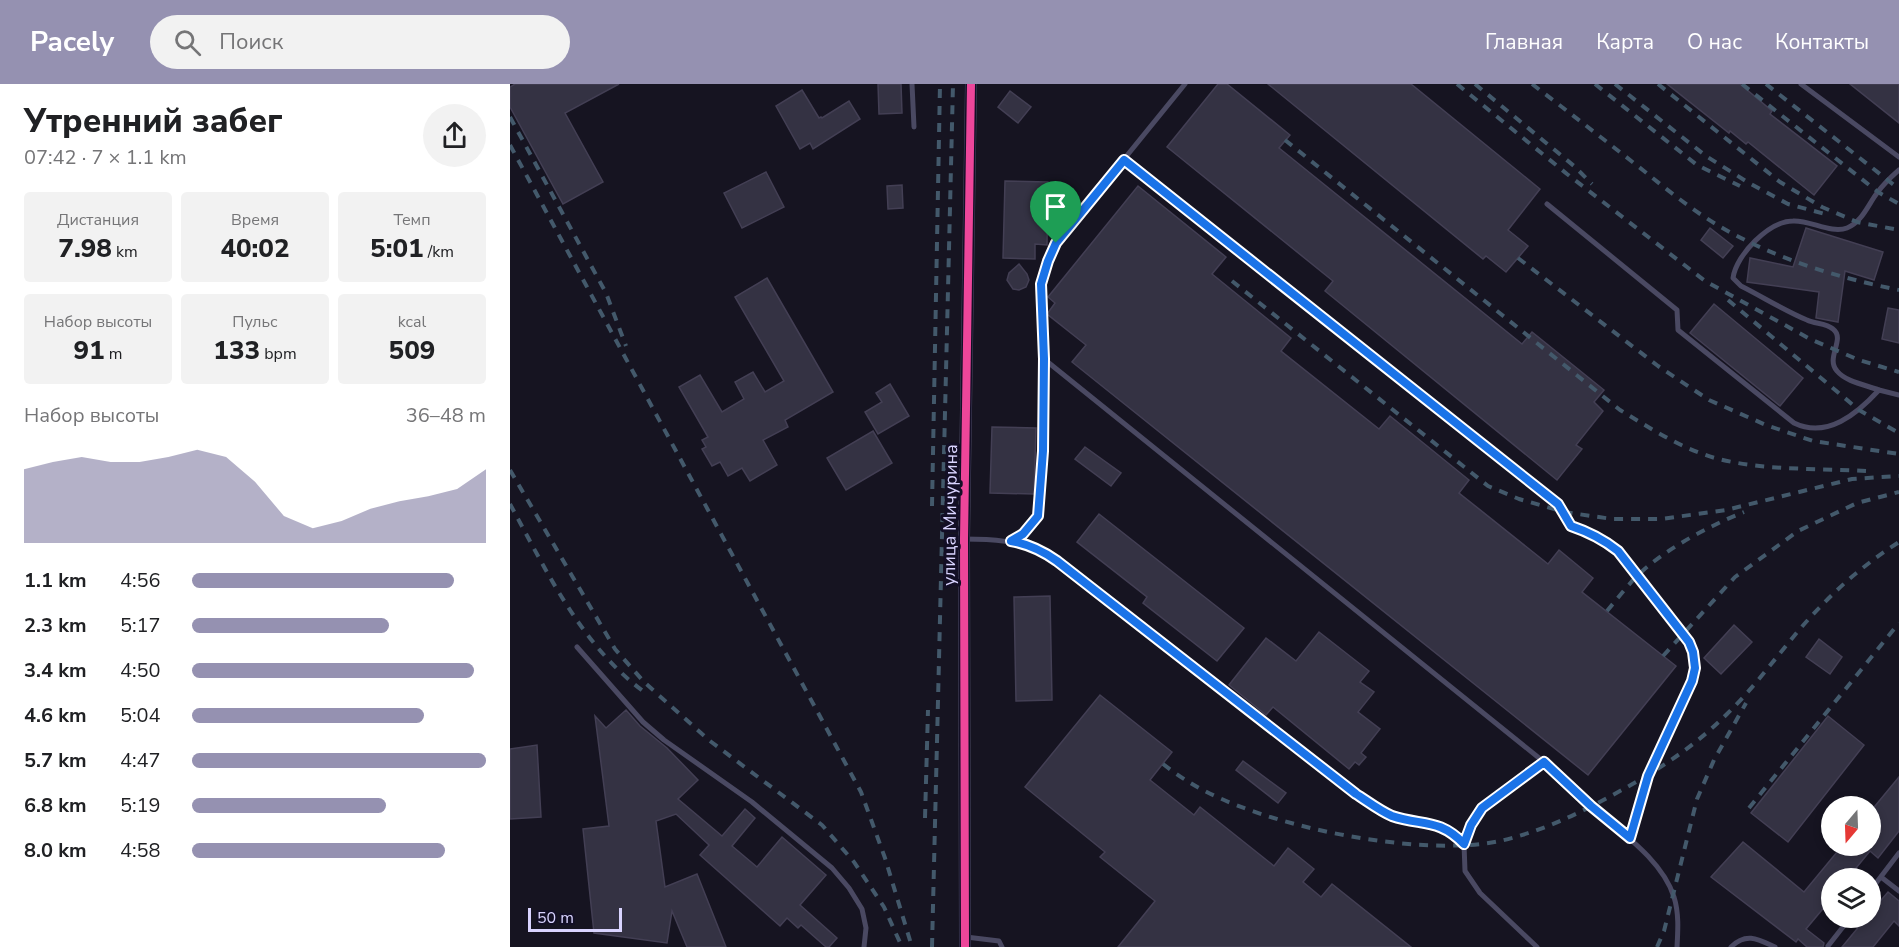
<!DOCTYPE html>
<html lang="ru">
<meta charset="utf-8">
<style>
:root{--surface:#fff;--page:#f2f2f2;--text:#202124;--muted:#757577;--accent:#9591b1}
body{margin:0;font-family:"Nunito Sans",sans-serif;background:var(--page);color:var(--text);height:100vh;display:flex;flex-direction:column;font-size:22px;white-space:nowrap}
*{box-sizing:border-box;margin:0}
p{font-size:20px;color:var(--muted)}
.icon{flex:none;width:33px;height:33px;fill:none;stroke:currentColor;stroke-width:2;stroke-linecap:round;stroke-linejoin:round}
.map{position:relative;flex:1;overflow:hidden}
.side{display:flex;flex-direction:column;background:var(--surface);width:510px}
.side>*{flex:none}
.needle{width:39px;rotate:199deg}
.fabs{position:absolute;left:1311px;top:712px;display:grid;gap:12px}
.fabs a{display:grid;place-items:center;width:60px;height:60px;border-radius:50%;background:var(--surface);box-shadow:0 3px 9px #0003;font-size:30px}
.scale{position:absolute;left:18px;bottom:15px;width:94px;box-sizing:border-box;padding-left:6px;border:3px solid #d9d4ff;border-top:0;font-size:16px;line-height:21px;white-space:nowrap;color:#d9d4ff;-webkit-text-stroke:4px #130f26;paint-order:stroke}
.pin{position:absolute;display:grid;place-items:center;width:51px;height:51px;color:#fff;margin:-62px -26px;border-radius:50% 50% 50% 0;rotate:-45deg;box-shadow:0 0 6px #0007}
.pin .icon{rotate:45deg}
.round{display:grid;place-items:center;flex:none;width:63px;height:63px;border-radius:32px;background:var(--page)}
.overview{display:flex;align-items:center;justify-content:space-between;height:102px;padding:0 24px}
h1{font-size:33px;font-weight:800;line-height:45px}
.metrics{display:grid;grid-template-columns:repeat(3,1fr);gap:9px;height:102px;padding:6px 24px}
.metrics div{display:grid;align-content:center;border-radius:6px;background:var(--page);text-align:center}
.metrics b{font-size:26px;font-weight:800}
.metrics small{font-size:16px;font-weight:400}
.metrics p{font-size:16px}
.chart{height:168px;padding:12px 24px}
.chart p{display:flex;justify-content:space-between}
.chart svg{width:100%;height:108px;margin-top:6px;fill:var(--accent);opacity:.7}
ul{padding:0 24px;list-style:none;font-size:20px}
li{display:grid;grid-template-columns:96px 72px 1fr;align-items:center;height:45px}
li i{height:15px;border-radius:8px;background:var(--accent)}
header{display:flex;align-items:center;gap:36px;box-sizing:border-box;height:84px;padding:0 30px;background:var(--accent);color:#fff}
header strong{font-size:28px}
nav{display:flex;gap:33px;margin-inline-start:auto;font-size:21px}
.search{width:420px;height:54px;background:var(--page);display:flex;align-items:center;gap:15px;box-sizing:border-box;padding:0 21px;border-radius:33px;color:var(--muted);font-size:22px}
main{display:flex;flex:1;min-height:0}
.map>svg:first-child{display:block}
</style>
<header>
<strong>Pacely</strong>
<div class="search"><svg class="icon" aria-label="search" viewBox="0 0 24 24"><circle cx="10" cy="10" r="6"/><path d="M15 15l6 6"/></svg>Поиск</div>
<nav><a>Главная</a><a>Карта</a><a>О нас</a><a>Контакты</a></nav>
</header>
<main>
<section class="side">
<div class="overview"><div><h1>Утренний забег</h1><p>07:42 · 7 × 1.1 km</p></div><a class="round"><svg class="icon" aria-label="share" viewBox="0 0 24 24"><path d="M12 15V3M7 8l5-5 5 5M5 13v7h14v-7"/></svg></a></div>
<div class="metrics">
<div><p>Дистанция</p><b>7.98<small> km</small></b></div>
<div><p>Время</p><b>40:02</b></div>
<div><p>Темп</p><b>5:01<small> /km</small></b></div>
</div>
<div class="metrics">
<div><p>Набор высоты</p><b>91<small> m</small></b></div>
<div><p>Пульс</p><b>133<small> bpm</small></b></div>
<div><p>kcal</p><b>509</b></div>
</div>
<div class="chart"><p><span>Набор высоты</span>36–48 m</p>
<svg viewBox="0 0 160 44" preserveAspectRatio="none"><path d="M0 44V14L10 11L20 9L30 11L40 11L50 9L60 6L70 9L80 19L90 33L100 38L110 35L120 30L130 27L140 25L150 22L160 14V44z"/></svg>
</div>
<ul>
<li><b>1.1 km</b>4:56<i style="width:89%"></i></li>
<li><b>2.3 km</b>5:17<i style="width:67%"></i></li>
<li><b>3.4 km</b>4:50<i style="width:96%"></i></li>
<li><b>4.6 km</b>5:04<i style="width:79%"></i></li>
<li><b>5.7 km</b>4:47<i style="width:100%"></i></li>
<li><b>6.8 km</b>5:19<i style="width:66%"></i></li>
<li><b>8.0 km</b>4:58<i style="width:86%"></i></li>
</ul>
</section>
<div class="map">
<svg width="1389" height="863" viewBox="0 0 1389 863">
<rect width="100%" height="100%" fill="#161421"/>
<!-- building -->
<g fill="#343243" stroke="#433f54" stroke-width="1.5">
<polygon points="5,0 109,0 55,29 93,98 53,120 0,23 0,3"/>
<polygon points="368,0 391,0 392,29 369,30"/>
<polygon points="708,0 717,0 780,51 769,64 1012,260 1022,248 1094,306 1084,318 1093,327 1066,361 1072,365 1047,396 815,207 823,197 657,63"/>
<polygon points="758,0 901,0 1030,105 998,146 1018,162 996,188 976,172 973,175"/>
<polygon points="1157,0 1230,0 1262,27 1260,30 1327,82 1304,111 1238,58 1236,60 1220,47 1219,49"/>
<polygon points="1340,0 1389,0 1389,39"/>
<polygon points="292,6 309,34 311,33 312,34 339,17 350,35 303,65 300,59 290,65 266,22"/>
<polygon points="500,7 521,23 508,39 488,23"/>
<polygon points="256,88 274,123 232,144 214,109"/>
<polygon points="495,97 538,98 537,161 525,160 525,175 493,174"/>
<polygon points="392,101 393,124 378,125 377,102"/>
<polygon points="628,102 716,173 702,190 781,254 771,267 869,345 880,332 959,396 949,409 1038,480 1049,466 1083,494 1072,508 1166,582 1078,691 562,278 576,261 537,230 545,219 538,213"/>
<polygon points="1200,144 1223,162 1213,174 1191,156"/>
<polygon points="1296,144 1373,168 1364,196 1335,187 1328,238 1306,234 1309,208 1237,198 1240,174 1283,183"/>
<polygon points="509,180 517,190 519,196 516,203 509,206 503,205 497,196 499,189"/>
<polygon points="257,194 323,308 275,336 278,343 253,356 267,381 240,397 232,384 218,392 210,378 202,382 192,365 196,363 192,356 198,353 169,303 190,291 212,328 234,315 225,298 243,288 255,308 274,297 225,213"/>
<polygon points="1204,220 1293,294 1270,322 1180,249"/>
<polygon points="1378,224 1389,226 1389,259 1372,255"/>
<polygon points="380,300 399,332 368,350 355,328 372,318 366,309"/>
<polygon points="482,343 526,344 524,410 480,409"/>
<polygon points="363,347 382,379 336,406 317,374"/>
<polygon points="575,363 611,389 601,402 565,375"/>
<polygon points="589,430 734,544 707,577 633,519 637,513 567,458"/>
<polygon points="540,512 542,616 506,617 504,513"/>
<polygon points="1224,541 1242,558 1211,590 1194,574"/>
<polygon points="809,548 859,587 850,598 864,608 848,628 870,645 851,669 856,673 849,681 845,678 839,685 763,623 756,631 719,601 756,554 786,577"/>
<polygon points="1309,555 1332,573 1320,590 1296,573"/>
<polygon points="590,611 662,668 640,696 684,731 690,723 764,782 778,764 804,785 793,798 811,813 822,800 901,863 608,863 645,817 590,773 595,768 515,703"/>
<polygon points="116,626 130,642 157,664 188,696 168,715 212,752 235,725 245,734 222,762 247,783 272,753 316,791 290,821 327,854 319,863 316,863 291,841 288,844 277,834 270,842 190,771 199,761 166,730 146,737 155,803 187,790 216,863 177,863 162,827 157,859 84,849 73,745 99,742 85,632 96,644"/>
<polygon points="1318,632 1354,661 1278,758 1241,729"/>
<polygon points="27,661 31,733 0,735 0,665"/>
<polygon points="733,677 776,709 768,719 726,686"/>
<polygon points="1389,693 1389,747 1368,774 1360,767 1337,795 1322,795 1322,814 1296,845 1314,859 1313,863 1297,863 1288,855 1286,858 1201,793 1233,758 1294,808 1332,762 1360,762 1360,728"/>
<polygon points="1378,808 1389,817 1389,842 1384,837 1363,863 1332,863 1356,834 1360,834 1360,829"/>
</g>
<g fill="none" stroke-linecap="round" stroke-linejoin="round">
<!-- service -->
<g stroke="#4a4962" stroke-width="5">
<polyline points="402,0 404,43"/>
<path d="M675 0 546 159 538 177 531 200 534 275 1034 678C1049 692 1065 708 1081 722 1109 747 1152 775 1164 813 1169 829 1168 846 1167 863"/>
<polyline points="1291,0 1389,73"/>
<path d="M614 76 1048 420 1061 442C1073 446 1085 450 1095 457 1112 468 1175 547 1182 565 1186 576 1184 587 1182 597L1138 692 1120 754"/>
<path d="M1037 120 1167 226 1168 246 1284 339C1317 355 1347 330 1369 306L1389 311"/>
<path d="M1369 306C1356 301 1336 298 1327 287 1315 274 1336 255 1323 245 1316 239 1305 240 1297 236 1275 227 1253 213 1231 202L1223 194C1226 171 1259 137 1283 137 1300 136 1321 150 1337 144 1352 138 1358 121 1367 109 1373 101 1381 93 1389 86"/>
<path d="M454 455C483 455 508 457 535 468L846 710C857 717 870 727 882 731 912 742 929 734 954 760"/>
<polyline points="501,457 513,450 522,442 528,431 533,367 534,275"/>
<polyline points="67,563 133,638 154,656 242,718 322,784 339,804 352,825 356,844 354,863"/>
<polyline points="1371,793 1389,807"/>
<polyline points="1360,807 1389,769"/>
<polyline points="456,853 489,857 492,863"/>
<polyline points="1318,862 1340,834"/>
<polyline points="1027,863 970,809 955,787 954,760 961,741 973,724 1034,678"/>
<path d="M1221 863C1236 848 1248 855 1265 863"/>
</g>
<!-- tertiary -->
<polyline stroke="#4a4962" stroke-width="12" points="455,863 454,455 461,0"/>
<!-- rail -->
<g stroke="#43596b" stroke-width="4" stroke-dasharray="9 8" stroke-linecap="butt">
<polyline points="947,0 1057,90 1195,197 1300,255 1349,276 1389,288"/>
<polyline points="965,0 1064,82 1082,100"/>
<path d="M1022 0C1060 29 1097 58 1134 87 1160 108 1187 130 1216 146 1270 176 1329 194 1389 206"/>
<polyline points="1085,0 1187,81 1230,102"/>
<polyline points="1105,0 1196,72 1239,99 1278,120 1315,130"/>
<polyline points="1148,0 1270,98 1312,123 1347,138 1389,146"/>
<polyline points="1232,0 1368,108 1389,120"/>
<polyline points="1256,0 1389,105"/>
<polyline points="0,33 96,209 116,262"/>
<path d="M775 56 1110 326C1140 344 1170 364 1205 374 1253 387 1306 384 1356 387"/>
<polyline points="0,61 351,708 375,774 402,863"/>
<polyline points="1008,174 1148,282 1199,316 1256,341 1303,357 1389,370"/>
<polyline points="722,197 978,402 1009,415 1054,428 1102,435 1151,435 1216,426 1342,395 1389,392"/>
<polyline points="1218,216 1349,326 1389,349"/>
<polyline points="0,386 105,565 134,598 200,657 312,741 344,778 374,823 392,863"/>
<path d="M0 420C36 486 71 561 133 607"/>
<polyline points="422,422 430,0"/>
<path d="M1097 527C1107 515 1117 502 1128 491 1155 465 1199 442 1234 428"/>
<polyline points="1153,572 1225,493 1288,447 1347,419 1389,408"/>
<path d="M653 680C661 686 670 693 679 698 749 742 908 774 990 757 1029 748 1064 732 1099 713 1142 690 1182 665 1217 630 1252 596 1278 555 1312 521 1335 497 1361 476 1389 458"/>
<polyline points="1239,724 1389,539"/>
<polyline points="415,734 418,626"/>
<polyline points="422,863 443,0"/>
<polyline points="1147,863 1154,847 1187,715 1204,676 1236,619"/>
</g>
<defs>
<polyline id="cycleway" points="455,863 454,455 461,0"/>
</defs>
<!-- cycleway casing -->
<use href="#cycleway" stroke="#130f26" stroke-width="11"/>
<!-- cycleway -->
<use href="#cycleway" stroke="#ed469a" stroke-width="8"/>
</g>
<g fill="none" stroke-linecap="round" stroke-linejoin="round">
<defs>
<path id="route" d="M614 76 1048 420 1061 442C1079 448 1093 455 1108 467L1179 558 1183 568 1185 584 1182 597 1138 692 1120 754 1081 722 1034 678 972 724 961 741 954 760C929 734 912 742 882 732 870 727 857 717 846 710L547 477C533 467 518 460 501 457L513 450 528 432 533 367 534 275 531 200 538 177 546 159Z"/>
</defs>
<!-- route casing -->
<use href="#route" stroke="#fff" stroke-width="12"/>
<!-- route -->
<use href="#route" stroke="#1a73e8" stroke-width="8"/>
</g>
<g text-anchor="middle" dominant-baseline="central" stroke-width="6" stroke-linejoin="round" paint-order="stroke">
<!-- street labels -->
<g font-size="18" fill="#d9d4ff" stroke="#130f26">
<text transform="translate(440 431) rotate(-89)">улица Мичурина</text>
</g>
</g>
</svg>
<div class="fabs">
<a><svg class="needle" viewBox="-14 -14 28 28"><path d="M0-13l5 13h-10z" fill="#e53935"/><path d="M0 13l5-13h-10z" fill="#757577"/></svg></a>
<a><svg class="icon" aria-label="layers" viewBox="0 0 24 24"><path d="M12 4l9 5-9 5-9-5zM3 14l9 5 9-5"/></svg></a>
</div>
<div class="scale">50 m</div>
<div class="pin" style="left:546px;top:159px;background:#1e9e55"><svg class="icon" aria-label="arrive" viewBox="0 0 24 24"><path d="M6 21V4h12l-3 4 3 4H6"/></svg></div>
</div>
</main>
